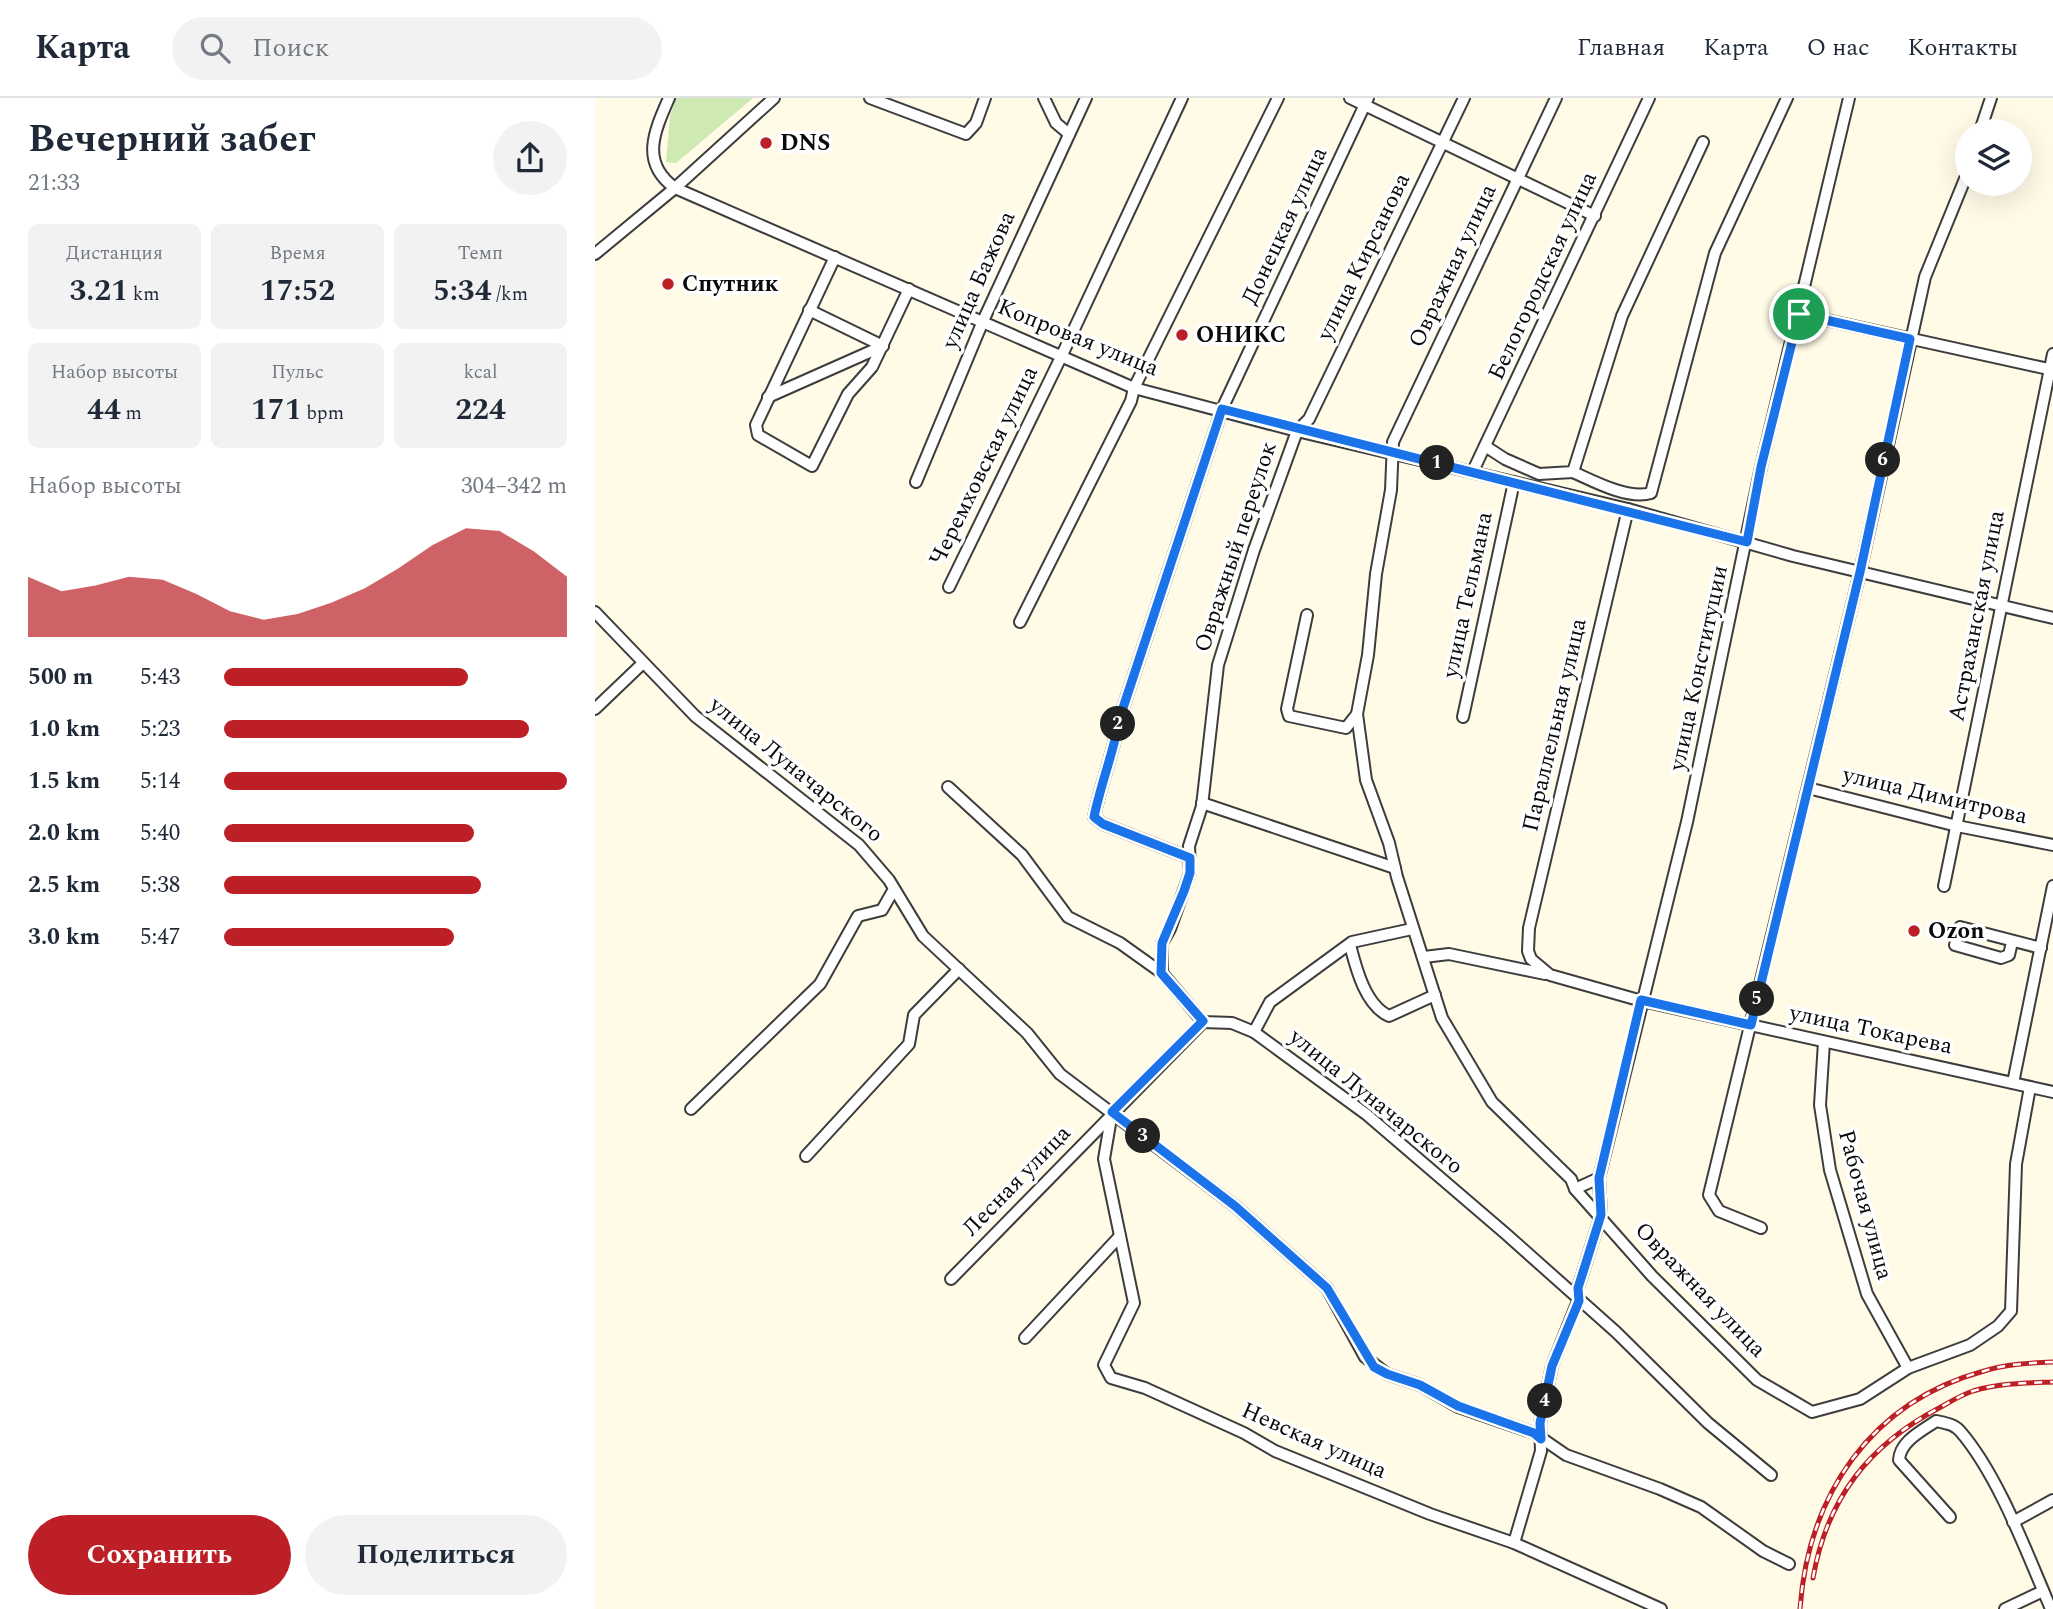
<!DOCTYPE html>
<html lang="ru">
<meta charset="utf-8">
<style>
:root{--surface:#fff;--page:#f2f2f3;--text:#1f2937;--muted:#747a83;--line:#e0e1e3;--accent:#bc2026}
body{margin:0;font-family:Spectral,serif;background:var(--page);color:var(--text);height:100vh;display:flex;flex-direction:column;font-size:26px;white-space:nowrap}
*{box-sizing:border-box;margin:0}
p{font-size:23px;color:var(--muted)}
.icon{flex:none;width:38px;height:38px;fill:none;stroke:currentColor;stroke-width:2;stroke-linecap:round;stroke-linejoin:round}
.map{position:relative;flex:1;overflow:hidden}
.details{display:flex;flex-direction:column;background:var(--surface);width:595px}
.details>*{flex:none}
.fabs{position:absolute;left:1360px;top:21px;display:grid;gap:14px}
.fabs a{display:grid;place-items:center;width:77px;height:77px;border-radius:50%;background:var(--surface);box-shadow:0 7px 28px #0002;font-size:35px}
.pin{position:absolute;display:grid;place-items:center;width:60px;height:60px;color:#fff;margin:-30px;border:4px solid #fff;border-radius:50%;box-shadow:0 2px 7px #0007}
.km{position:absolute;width:35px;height:35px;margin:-18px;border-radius:50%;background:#222;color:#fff;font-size:19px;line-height:35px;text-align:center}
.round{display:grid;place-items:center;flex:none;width:74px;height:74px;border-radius:37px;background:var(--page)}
.head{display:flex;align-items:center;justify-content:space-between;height:119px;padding:0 28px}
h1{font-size:38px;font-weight:700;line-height:52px}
.stats{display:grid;grid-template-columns:repeat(3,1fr);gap:10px;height:119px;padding:7px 28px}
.stats div{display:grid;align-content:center;border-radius:10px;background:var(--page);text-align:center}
.stats b{font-size:30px;font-weight:700}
.stats small{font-size:19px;font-weight:400}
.stats p{font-size:19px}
.chart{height:196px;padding:14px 28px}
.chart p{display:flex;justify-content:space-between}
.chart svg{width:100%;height:126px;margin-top:7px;fill:var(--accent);opacity:.7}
.cta{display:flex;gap:14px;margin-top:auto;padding:14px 28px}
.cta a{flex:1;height:80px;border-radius:42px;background:var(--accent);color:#fff;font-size:28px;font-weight:700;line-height:80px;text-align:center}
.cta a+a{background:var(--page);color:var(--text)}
ul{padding:0 28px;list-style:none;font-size:23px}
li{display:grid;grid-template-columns:112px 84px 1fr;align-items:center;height:52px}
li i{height:18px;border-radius:9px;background:var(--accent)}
header{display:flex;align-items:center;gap:42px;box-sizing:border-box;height:98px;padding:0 35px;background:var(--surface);border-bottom:2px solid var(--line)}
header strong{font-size:33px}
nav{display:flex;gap:38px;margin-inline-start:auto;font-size:24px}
.search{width:490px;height:63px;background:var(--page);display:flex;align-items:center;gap:18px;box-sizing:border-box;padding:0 24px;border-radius:38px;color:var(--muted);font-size:26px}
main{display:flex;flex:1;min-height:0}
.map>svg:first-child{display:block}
</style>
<header>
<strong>Карта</strong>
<div class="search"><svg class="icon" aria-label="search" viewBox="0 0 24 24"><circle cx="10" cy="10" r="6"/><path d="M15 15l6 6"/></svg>Поиск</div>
<nav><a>Главная</a><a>Карта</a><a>О нас</a><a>Контакты</a></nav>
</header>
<main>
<section class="details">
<div class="head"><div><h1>Вечерний забег</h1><p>21:33</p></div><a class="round"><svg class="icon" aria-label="share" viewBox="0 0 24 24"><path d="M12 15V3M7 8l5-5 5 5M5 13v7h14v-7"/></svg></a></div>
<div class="stats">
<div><p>Дистанция</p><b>3.21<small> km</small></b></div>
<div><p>Время</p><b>17:52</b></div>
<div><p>Темп</p><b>5:34<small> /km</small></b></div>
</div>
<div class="stats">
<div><p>Набор высоты</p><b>44<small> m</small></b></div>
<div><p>Пульс</p><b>171<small> bpm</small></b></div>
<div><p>kcal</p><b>224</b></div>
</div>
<div class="chart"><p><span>Набор высоты</span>304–342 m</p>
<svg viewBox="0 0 160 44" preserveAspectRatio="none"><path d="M0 44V23L10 28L20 26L30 23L40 24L50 29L60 35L70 38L80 36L90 32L100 27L110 20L120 12L130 6L140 7L150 14L160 23V44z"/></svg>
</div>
<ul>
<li><b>500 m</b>5:43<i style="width:71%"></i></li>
<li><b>1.0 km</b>5:23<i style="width:89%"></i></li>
<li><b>1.5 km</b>5:14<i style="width:100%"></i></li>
<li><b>2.0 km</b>5:40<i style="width:73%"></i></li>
<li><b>2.5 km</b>5:38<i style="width:75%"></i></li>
<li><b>3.0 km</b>5:47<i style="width:67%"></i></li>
</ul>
<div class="cta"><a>Сохранить</a><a>Поделиться</a></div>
</section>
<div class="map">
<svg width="1458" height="1511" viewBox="0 0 1458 1511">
<rect width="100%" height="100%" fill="#fffbe7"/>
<!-- green -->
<polygon fill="#cee9b1" points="81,0 158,0 81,65 71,64 75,18"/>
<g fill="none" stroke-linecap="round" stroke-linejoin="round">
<defs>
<g id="minor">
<path d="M74 0C59 34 45 65 80 90L539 290 702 333 1033 411 1198 458 1458 520"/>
<polyline points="275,0 371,36 381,25 390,0"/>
<polyline points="449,0 461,25 474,36"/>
<polyline points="755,0 1000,118"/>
<polyline points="1385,33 1396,0"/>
<polyline points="0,156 80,90 179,0"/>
<polyline points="240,159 161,327 163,337 217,368 253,296 277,269 314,191"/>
<polyline points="214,212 288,248"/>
<polyline points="1204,216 1458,272"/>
<polyline points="173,299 288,248"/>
<polyline points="890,348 910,361 944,376 978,374 1027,218 1108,44"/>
<polyline points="878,373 1054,0"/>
<path d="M978 374C998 383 1033 402 1056 395L1120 155 1192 0"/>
<polyline points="321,384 388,223 491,0"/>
<polyline points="1033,411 934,830 933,853 936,861 955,877 1047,903 1458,994"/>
<polyline points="354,489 467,257 587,0"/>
<polyline points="0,514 100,618 264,747 294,782 328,838 432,935 465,976 640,1108 732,1190 770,1259 792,1276 825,1287 863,1309 939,1335 971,1357 1065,1391 1106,1409 1168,1453 1194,1466"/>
<polyline points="712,517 692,611 694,618 751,630 762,616 773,557 781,476 796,392 798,344 961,0"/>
<polyline points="425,524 536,303 539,290 683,0"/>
<polyline points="0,611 47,566"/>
<polyline points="762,616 771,682 794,745 802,779 847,920 897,1004 976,1081 980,1091 1057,1178 1162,1282 1217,1314 1265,1301 1313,1270 1375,1247 1403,1228 1416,1213 1421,1066 1435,989"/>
<polyline points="868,619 919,384"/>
<polyline points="353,689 427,757 473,819 525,845 567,875 608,924 637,925 659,934 771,1016 911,1136 1021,1234 1113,1325 1176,1377"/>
<polyline points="1213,690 1362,728 1458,747"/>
<polyline points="607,705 800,770"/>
<path d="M595 760 508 726 499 719C506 685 519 653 525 619L627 311 773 0"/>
<polyline points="1349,788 1458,256"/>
<polyline points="1417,844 1414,857 1406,860 1360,847 1365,829 1446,850"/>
<path d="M755 847C761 870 770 907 794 918L840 897"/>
<polyline points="829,859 854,856 950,876"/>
<polyline points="567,875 567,845 575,831 595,775 594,748 607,708 623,567 659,452 702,333 714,321 869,0"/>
<polyline points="659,934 675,904 757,844 817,831"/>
<polyline points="1229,944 1225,1007 1235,1072 1272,1196 1313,1270"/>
<polyline points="1418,985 1458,788"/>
<polyline points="96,1011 225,886 263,818 287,812 299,791"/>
<polyline points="517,1014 509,1061 539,1205 509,1267 516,1280 550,1290 649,1335 680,1353 835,1416 919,1445 1066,1511"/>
<polyline points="211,1058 314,946 319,917 364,871"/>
<polyline points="980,1091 1004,1080 1092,724 1166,369 1254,0"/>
<polyline points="1166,1130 1124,1113 1114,1097 1265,474 1330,179 1372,76"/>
<polyline points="356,1181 608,924"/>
<polyline points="430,1240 525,1138"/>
<path d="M1355 1419 1304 1362C1305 1343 1327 1333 1341 1323 1350 1325 1359 1326 1365 1333 1404 1378 1432 1456 1456 1511"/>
<polyline points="1418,1424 1458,1402"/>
<polyline points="919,1445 946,1353 945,1325 957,1268 983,1203 983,1190 1006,1117 1004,1080"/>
<polyline points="1410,1511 1448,1493"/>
</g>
</defs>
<!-- minor casing -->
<use href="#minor" stroke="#3d3d3d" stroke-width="14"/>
<!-- minor -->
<use href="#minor" stroke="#fff" stroke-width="10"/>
<defs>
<g id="rail">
<path d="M1218 1480C1232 1400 1274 1347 1344 1310 1355 1304 1366 1297 1378 1293 1404 1285 1431 1285 1458 1284"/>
<path d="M1205 1511C1213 1398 1275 1304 1389 1273 1411 1266 1435 1265 1458 1264"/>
</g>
</defs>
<!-- rail casing -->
<use href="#rail" stroke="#bc2026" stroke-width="5"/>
<!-- rail -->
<use href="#rail" stroke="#fff" stroke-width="2.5" stroke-dasharray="8" stroke-linecap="butt"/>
</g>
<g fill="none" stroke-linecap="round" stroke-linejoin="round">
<defs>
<path id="route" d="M1204 216 1315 241 1265 474 1156 927 1046 902 1004 1080 1006 1117 983 1190 984 1203 957 1268 945 1325 946 1341 939 1335 863 1308 825 1287 792 1276 779 1269 732 1190 640 1108 517 1014 608 923 566 875 567 845 589 793 595 775V760L508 726 499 719C506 685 519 653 525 619L627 311 1152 444 1166 369Z"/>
</defs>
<!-- route casing -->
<use href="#route" stroke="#fff" stroke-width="14"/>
<!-- route -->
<use href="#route" stroke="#1a73e8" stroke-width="9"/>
</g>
<!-- markers -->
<g fill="#bc2026" stroke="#fff" stroke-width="2.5">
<circle cx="171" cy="45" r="7"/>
<circle cx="73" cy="186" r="7"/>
<circle cx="587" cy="237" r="7"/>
<circle cx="1319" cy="833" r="7"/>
</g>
<g text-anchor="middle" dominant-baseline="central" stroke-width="7" stroke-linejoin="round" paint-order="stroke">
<!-- poi labels -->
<g font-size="23" font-weight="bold" fill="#0a0a0a" stroke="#fff" text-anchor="start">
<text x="185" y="45">DNS</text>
<text x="87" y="186">Спутник</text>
<text x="601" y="237">ОНИКС</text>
<text x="1333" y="833">Ozon</text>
</g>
<!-- street labels -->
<g font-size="23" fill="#0a0a0a" stroke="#fff">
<text transform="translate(690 128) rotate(-65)">Донецкая улица</text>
<text transform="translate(769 159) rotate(-64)">улица Кирсанова</text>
<text transform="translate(858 168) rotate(-65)">Овражная улица</text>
<text transform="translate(948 178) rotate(-65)">Белогородская улица</text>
<text transform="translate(384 182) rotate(-66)">улица Бажова</text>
<text transform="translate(483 240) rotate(22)">Копровая улица</text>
<text transform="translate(389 368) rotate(-64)">Черемховская улица</text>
<text transform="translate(641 449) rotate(-72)">Овражный переулок</text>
<text transform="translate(873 497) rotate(-78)">улица Тельмана</text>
<text transform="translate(1382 518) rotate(-79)">Астраханская улица</text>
<text transform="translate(1104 570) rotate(-78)">улица Конституции</text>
<text transform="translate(960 627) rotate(-77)">Параллельная улица</text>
<text transform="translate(201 672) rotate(39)">улица Луначарского</text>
<text transform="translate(1340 698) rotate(13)">улица Димитрова</text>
<text transform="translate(1276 932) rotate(12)">улица Токарева</text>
<text transform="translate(781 1004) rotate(39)">улица Луначарского</text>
<text transform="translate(422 1083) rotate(-46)">Лесная улица</text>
<text transform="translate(1270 1107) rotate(75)">Рабочая улица</text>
<text transform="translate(1105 1192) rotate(46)">Овражная улица</text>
<text transform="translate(719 1343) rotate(24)">Невская улица</text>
</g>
</g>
</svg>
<div class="fabs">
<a><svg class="icon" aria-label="layers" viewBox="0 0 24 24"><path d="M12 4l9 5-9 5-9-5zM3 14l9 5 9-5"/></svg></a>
</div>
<div class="pin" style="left:1204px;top:216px;background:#1e9e55"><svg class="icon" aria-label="arrive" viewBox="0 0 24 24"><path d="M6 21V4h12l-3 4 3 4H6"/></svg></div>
<b class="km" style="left:842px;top:365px">1</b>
<b class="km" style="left:523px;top:626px">2</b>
<b class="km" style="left:548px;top:1038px">3</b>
<b class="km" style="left:950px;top:1303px">4</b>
<b class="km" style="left:1162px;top:901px">5</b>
<b class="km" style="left:1288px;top:362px">6</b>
</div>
</main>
